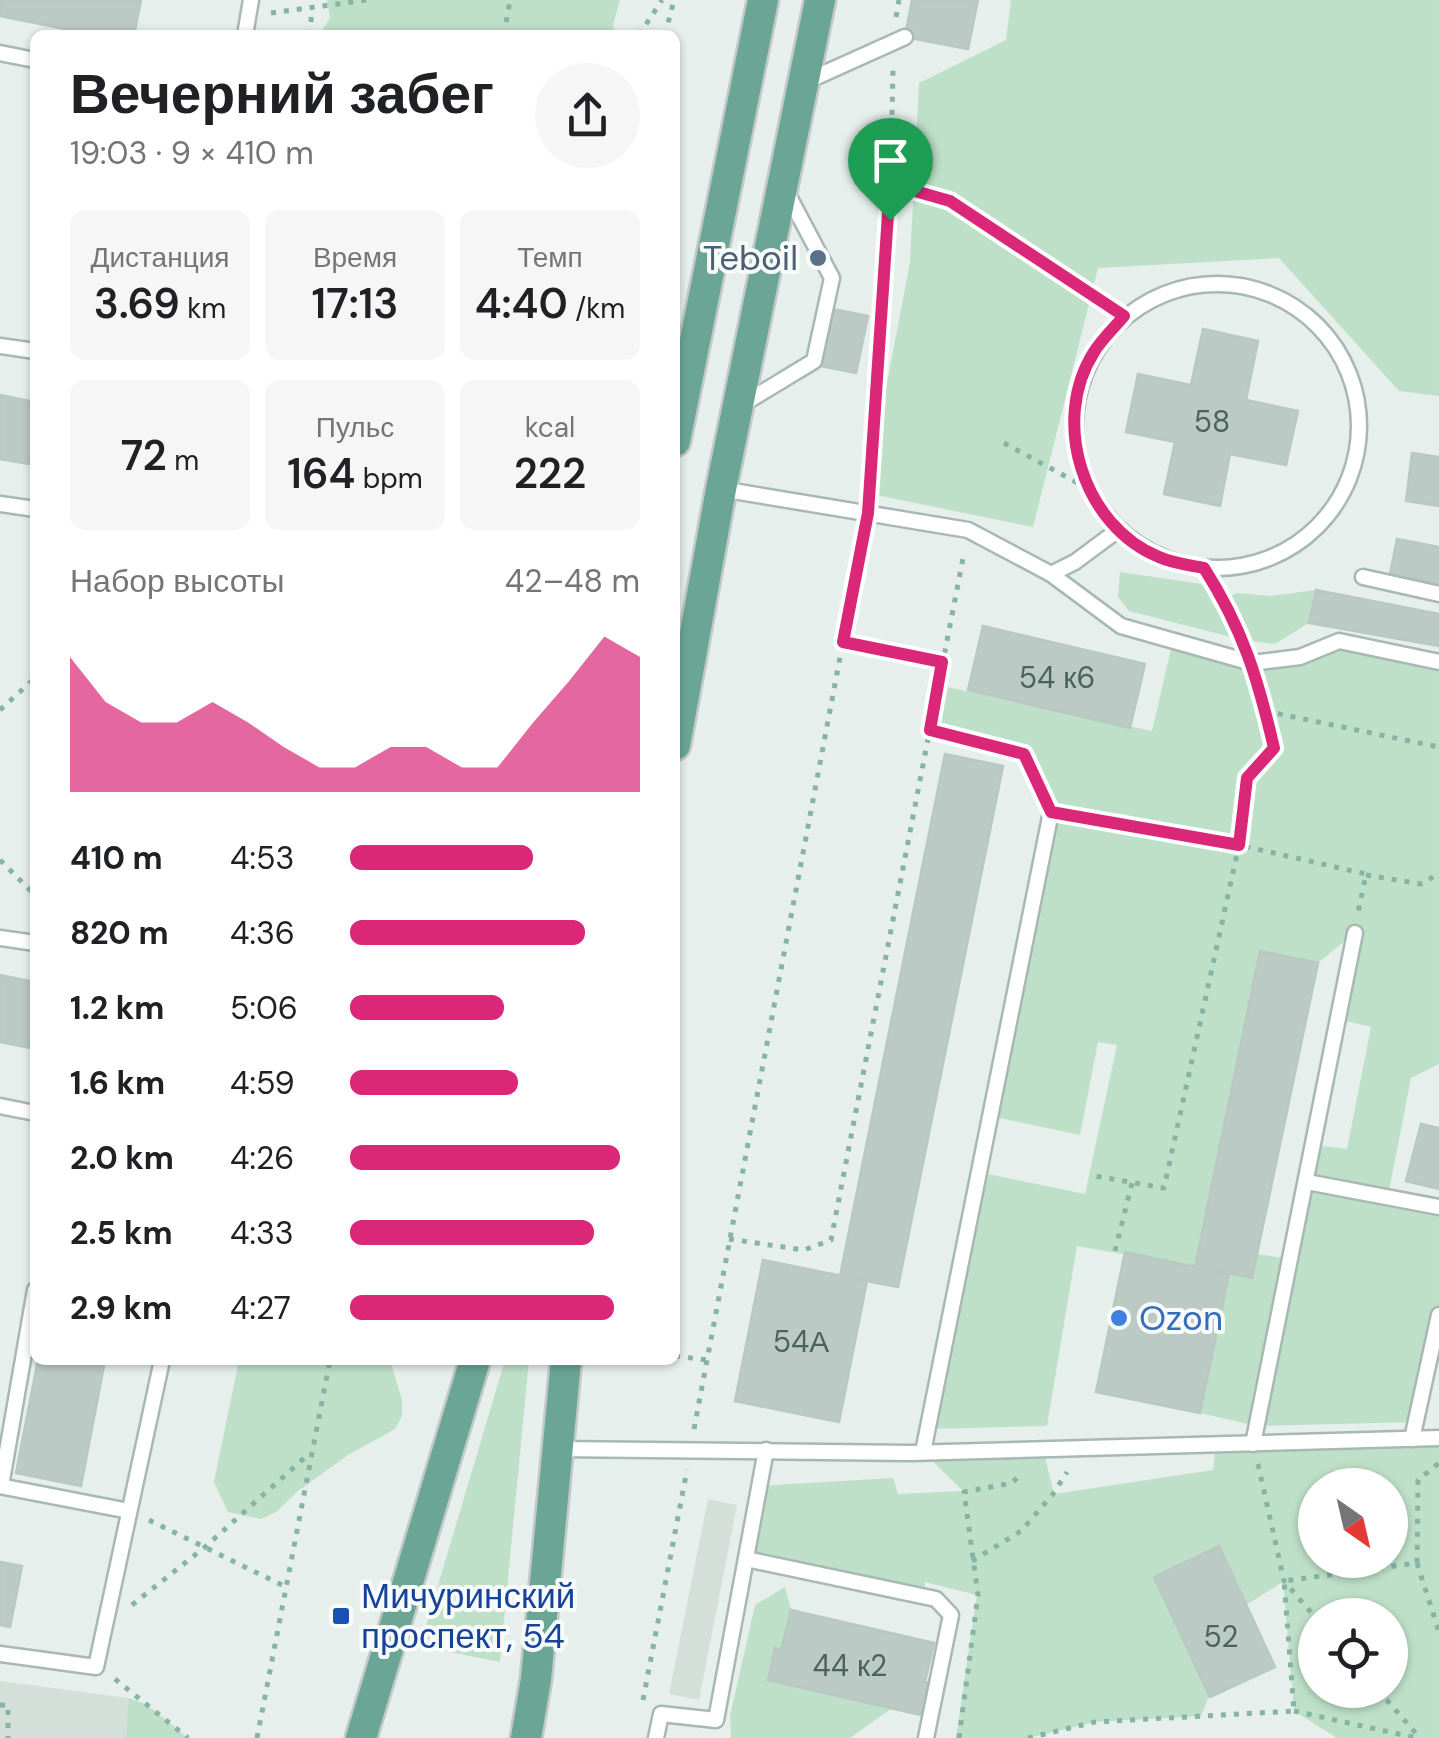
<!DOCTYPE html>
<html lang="ru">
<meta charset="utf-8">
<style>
:root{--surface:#fff;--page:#f6f6f6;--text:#202124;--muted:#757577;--accent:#db2777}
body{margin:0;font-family:"DM Sans",sans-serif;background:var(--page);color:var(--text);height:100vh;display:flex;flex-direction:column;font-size:38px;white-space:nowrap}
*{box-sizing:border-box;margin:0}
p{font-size:32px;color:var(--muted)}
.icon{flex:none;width:55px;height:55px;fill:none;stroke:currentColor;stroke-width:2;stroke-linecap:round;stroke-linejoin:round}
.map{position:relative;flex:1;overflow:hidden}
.details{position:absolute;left:30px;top:30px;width:650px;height:1335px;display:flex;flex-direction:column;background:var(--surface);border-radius:15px;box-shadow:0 2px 8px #0004}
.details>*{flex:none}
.needle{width:65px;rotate:146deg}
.controls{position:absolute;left:1298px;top:1468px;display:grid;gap:20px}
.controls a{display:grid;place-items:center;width:110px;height:110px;border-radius:50%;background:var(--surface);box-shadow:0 2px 8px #0004;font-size:50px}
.pin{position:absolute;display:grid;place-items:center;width:85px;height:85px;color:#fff;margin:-102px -42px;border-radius:50% 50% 50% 0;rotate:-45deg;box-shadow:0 0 10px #0007}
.pin .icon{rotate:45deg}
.round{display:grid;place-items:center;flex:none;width:105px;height:105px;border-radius:52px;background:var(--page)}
.summary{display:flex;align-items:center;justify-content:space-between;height:170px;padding:0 40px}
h1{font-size:55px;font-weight:600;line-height:75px}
.metrics{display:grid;grid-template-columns:repeat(3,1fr);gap:15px;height:170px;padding:10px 40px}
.metrics div{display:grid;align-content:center;border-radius:15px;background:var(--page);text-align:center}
.metrics b{font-size:42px;font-weight:600}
.metrics small{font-size:28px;font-weight:400}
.metrics p{font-size:28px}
.chart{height:280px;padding:20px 40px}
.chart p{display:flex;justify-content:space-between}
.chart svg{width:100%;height:180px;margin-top:10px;fill:var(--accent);opacity:.7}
ul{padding:0 40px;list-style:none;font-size:32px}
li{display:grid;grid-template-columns:160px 120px 1fr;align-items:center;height:75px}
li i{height:25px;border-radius:12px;background:var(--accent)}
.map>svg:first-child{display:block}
</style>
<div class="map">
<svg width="1439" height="1738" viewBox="0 0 1439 1738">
<rect width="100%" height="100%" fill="#e6efeb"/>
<!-- built -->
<g fill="#d4dfda">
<polygon points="708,1499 737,1505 699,1700 669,1694"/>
<polygon points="0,1681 128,1698 126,1738 0,1738"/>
</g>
<!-- green -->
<g fill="#bfe0c8" fill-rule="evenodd">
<polygon points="327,0 620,0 613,25 614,35 315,35 321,32 330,18"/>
<polygon points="1011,0 1439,0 1439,396 1399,391 1279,258 1098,268 1033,527 866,493 910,262 919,83 1006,40"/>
<polygon points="1120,572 1216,586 1224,599 1237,593 1270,596 1316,590 1309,623 1275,644 1243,640 1129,611 1118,597"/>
<polygon points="1173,640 1252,663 1339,641 1439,662 1439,1064 1411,1078 1388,1196 1439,1207 1439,1315 1416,1422 1257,1426 1200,1413 1229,1274 1252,1278 1257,1254 1291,1259 1314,1145 1347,1149 1371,1027 1338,1019 1353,934 1318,963 1260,952 1195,1267 1077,1246 1047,1426 927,1429 978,1172 1085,1194 1117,1045 1098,1042 1080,1135 990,1116 1051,812 1024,754 929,730 938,685 1152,731"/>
<polygon points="239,1360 390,1360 402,1400 402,1416 395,1429 348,1455 298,1491 276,1512 261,1519 228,1512 214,1482"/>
<polygon points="505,1360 529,1360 500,1662 420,1646"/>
<path d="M1439 1438V1738H1337L1294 1711 1283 1582 1246 1605 1201 1716 1095 1722 1028 1738H956L977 1595 925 1582V1597L746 1559 759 1486 893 1478 898 1494 963 1491 923 1452 1043 1449 1054 1494 1213 1470 1216 1445ZM1315 1485H1390V1560H1315ZM1315 1615H1390V1690H1315Z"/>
<polygon points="785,1587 791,1610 781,1650 776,1648 892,1708 850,1738 731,1738 730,1716 755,1605"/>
<polygon points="128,1698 146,1704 188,1738 126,1738"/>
</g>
<!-- building -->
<g fill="#bbcac4" stroke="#b8c9c2" stroke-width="2.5">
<polygon points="0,0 141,0 134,35 95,35 0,16"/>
<polygon points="912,0 978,0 968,49 905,37"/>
<polygon points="823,307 868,316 856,373 811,364"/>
<polygon points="1203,329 1258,341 1246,400 1298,411 1286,465 1230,454 1220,506 1164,494 1175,442 1126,432 1138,374 1191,385"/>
<polygon points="0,395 35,402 35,465 0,459"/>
<polygon points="1412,453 1439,457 1439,506 1406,501"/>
<polygon points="1397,539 1439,547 1439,583 1390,574"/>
<polygon points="1316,590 1439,614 1439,646 1309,623"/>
<polygon points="983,626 1145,664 1130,728 968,690"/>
<polygon points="945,754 1003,766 898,1287 840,1276"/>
<polygon points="1260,951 1318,963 1252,1278 1195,1267"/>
<polygon points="0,975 35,982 35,1049 0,1042"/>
<polygon points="1421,1124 1439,1128 1439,1189 1406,1181"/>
<polygon points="1125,1252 1229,1274 1200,1413 1096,1392"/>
<polygon points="763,1260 867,1281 839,1422 735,1401"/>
<polygon points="38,1360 105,1360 81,1486 16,1473"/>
<polygon points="1219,1546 1275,1667 1210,1697 1154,1577"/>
<polygon points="0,1562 22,1566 10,1627 0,1625"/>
<polygon points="791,1610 934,1643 925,1682 933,1684 925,1716 768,1680 775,1648 781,1650"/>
</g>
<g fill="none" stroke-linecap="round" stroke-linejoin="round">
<defs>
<g id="lane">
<polyline points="245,35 251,0"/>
<polyline points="0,53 35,60"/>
<polyline points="805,82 905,37"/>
<circle cx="1217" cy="426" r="142"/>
<polyline points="0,346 35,351"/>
<polyline points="743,404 814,361 832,278 785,189"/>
<polyline points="721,489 968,530 1051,574 1075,562 1118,530"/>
<polyline points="0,504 35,509"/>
<polyline points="1051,574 1121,626 1252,663 1300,657 1339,641 1439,662"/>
<polyline points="1363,577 1439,594"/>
<polyline points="0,938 35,943"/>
<polyline points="0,1106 35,1113"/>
<polyline points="1307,1182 1439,1207"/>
<polyline points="1412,1439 1439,1315"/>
<polyline points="1253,1444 1355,933"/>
<polyline points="558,1449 910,1453 1439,1438"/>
<polyline points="923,1452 1051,812"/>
<polyline points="0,1486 129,1511"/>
<polyline points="1,1486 35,1290"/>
<polyline points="746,1559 936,1599 951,1615 926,1738"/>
<polyline points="0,1654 96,1667 162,1360"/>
<polyline points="656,1738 661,1714 716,1720 766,1450"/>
</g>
<g id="primary">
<polyline points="675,441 763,0"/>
<polyline points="675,745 721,489 820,0"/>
<polyline points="361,1738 475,1360"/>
<polyline points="526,1738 536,1679 566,1360"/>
</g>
</defs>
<!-- lane casing -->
<use href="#lane" stroke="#a8b8b2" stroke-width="19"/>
<!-- primary casing -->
<use href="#primary" stroke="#c2cac8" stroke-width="35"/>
<!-- path -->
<g stroke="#86b3a5" stroke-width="5" stroke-dasharray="5 8" stroke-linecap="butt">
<polyline points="271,13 366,0"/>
<polyline points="896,17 899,0"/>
<polyline points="310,35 312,8"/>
<polyline points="504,35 510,0"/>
<polyline points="639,35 662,0"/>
<polyline points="665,35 674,0"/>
<polyline points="890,184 950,201 1124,317"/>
<polyline points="1004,443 1087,488"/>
<polyline points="870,491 890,220 893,68"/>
<polyline points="1204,569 1230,609 1241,636"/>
<polyline points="843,642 943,663"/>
<polyline points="1259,683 1275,748 1247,778 1239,845 1366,874 1358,913"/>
<polyline points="0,710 35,678"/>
<polyline points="1265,711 1439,747"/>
<polyline points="929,730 1024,753 1044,793"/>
<polyline points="1071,816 1239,845 1164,1188 1089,1175"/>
<polyline points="0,860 35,895"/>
<polyline points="1366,875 1422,884 1439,873"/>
<polyline points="729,1239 804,1250 831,1240 964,553"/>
<polyline points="1115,1251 1132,1183"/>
<polyline points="675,1356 707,1360"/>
<polyline points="694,1429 863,536"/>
<polyline points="1258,1464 1284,1581 1315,1617"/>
<polyline points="149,1520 286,1587"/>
<polyline points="972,1561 1021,1531 1053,1494 1067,1472"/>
<polyline points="1417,1563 1439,1632"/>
<polyline points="132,1605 205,1547 310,1453"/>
<polyline points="115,1679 188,1738"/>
<polyline points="1378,1690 1420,1738"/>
<polyline points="643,1700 687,1470"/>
<polyline points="0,1705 8,1705 8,1738"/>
<polyline points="1294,1711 1417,1738"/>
<polyline points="257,1738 330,1360"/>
<polyline points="959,1738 978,1595 964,1492 1012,1483 1022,1473"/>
<polyline points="1028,1738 1095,1722 1294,1711 1284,1581 1417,1563 1418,1480 1439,1463"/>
</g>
<!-- lane -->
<use href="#lane" stroke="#fff" stroke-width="14"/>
<!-- primary -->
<use href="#primary" stroke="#6aa596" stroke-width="30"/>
</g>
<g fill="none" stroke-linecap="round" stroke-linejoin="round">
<defs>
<path id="route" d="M890 184 950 201 1124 316C1114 328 1102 339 1094 352 1050 421 1083 526 1159 557 1172 563 1189 565 1204 568 1243 629 1258 679 1274 748L1247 778 1239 845 1051 812 1024 754 930 730 942 662 843 642 868 513Z"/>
</defs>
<!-- route casing -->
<use href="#route" stroke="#fff" stroke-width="20"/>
<!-- route -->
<use href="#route" stroke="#db2777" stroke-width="12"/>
</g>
<!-- markers -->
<circle fill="#5c6f8a" stroke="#f7fbf9" stroke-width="4" cx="818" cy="258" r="10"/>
<circle fill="#3f7fe0" stroke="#f7fbf9" stroke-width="4" cx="1119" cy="1318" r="10"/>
<rect fill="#1a4fb4" stroke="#f7fbf9" stroke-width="4" x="331" y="1606" width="20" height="20" rx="5"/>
<g text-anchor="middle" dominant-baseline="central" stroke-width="8" stroke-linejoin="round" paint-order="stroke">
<!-- number labels -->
<g font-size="30" fill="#4a645c">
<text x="1212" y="421">58</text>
<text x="1057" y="677">54 к6</text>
<text x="801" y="1341">54А</text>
<text x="1221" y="1636">52</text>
<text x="850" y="1665">44 к2</text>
</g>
<!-- service labels -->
<g font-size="35" fill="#4e5e75" stroke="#f7fbf9" text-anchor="end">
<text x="798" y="258">Teboil</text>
</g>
<!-- shop labels -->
<g font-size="35" fill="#366cbe" stroke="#f7fbf9" text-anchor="start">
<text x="1139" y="1318">Ozon</text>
</g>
<!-- transit labels -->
<g font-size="35" fill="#164399" stroke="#f7fbf9" text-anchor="start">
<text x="361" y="1596">Мичуринский<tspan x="361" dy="40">проспект, 54</tspan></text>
</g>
</g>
</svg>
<div class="controls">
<a><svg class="needle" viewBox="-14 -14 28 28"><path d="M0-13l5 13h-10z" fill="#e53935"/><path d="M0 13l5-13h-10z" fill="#757577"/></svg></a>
<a><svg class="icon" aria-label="locate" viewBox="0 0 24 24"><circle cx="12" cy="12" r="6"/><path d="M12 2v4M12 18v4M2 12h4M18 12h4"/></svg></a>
</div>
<div class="pin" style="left:890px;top:220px;background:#1e9e55"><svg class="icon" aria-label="arrive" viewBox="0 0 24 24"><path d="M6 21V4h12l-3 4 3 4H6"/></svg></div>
<section class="details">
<div class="summary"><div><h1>Вечерний забег</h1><p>19:03 · 9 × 410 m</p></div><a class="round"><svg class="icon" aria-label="share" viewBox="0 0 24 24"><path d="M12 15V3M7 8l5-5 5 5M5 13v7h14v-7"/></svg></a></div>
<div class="metrics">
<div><p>Дистанция</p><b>3.69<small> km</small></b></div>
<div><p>Время</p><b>17:13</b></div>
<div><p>Темп</p><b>4:40<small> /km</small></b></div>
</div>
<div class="metrics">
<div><b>72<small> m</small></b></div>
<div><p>Пульс</p><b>164<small> bpm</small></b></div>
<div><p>kcal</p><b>222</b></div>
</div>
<div class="chart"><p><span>Набор высоты</span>42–48 m</p>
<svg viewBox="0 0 160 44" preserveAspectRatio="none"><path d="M0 44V11L10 22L20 27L30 27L40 22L50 27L60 33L70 38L80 38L90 33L100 33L110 38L120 38L130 27L140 17L150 6L160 11V44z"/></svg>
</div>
<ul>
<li><b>410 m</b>4:53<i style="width:63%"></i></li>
<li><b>820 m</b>4:36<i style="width:81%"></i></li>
<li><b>1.2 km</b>5:06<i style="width:53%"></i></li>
<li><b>1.6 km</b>4:59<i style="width:58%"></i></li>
<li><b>2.0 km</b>4:26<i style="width:93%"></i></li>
<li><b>2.5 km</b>4:33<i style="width:84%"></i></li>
<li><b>2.9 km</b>4:27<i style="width:91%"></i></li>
</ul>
</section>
</div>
